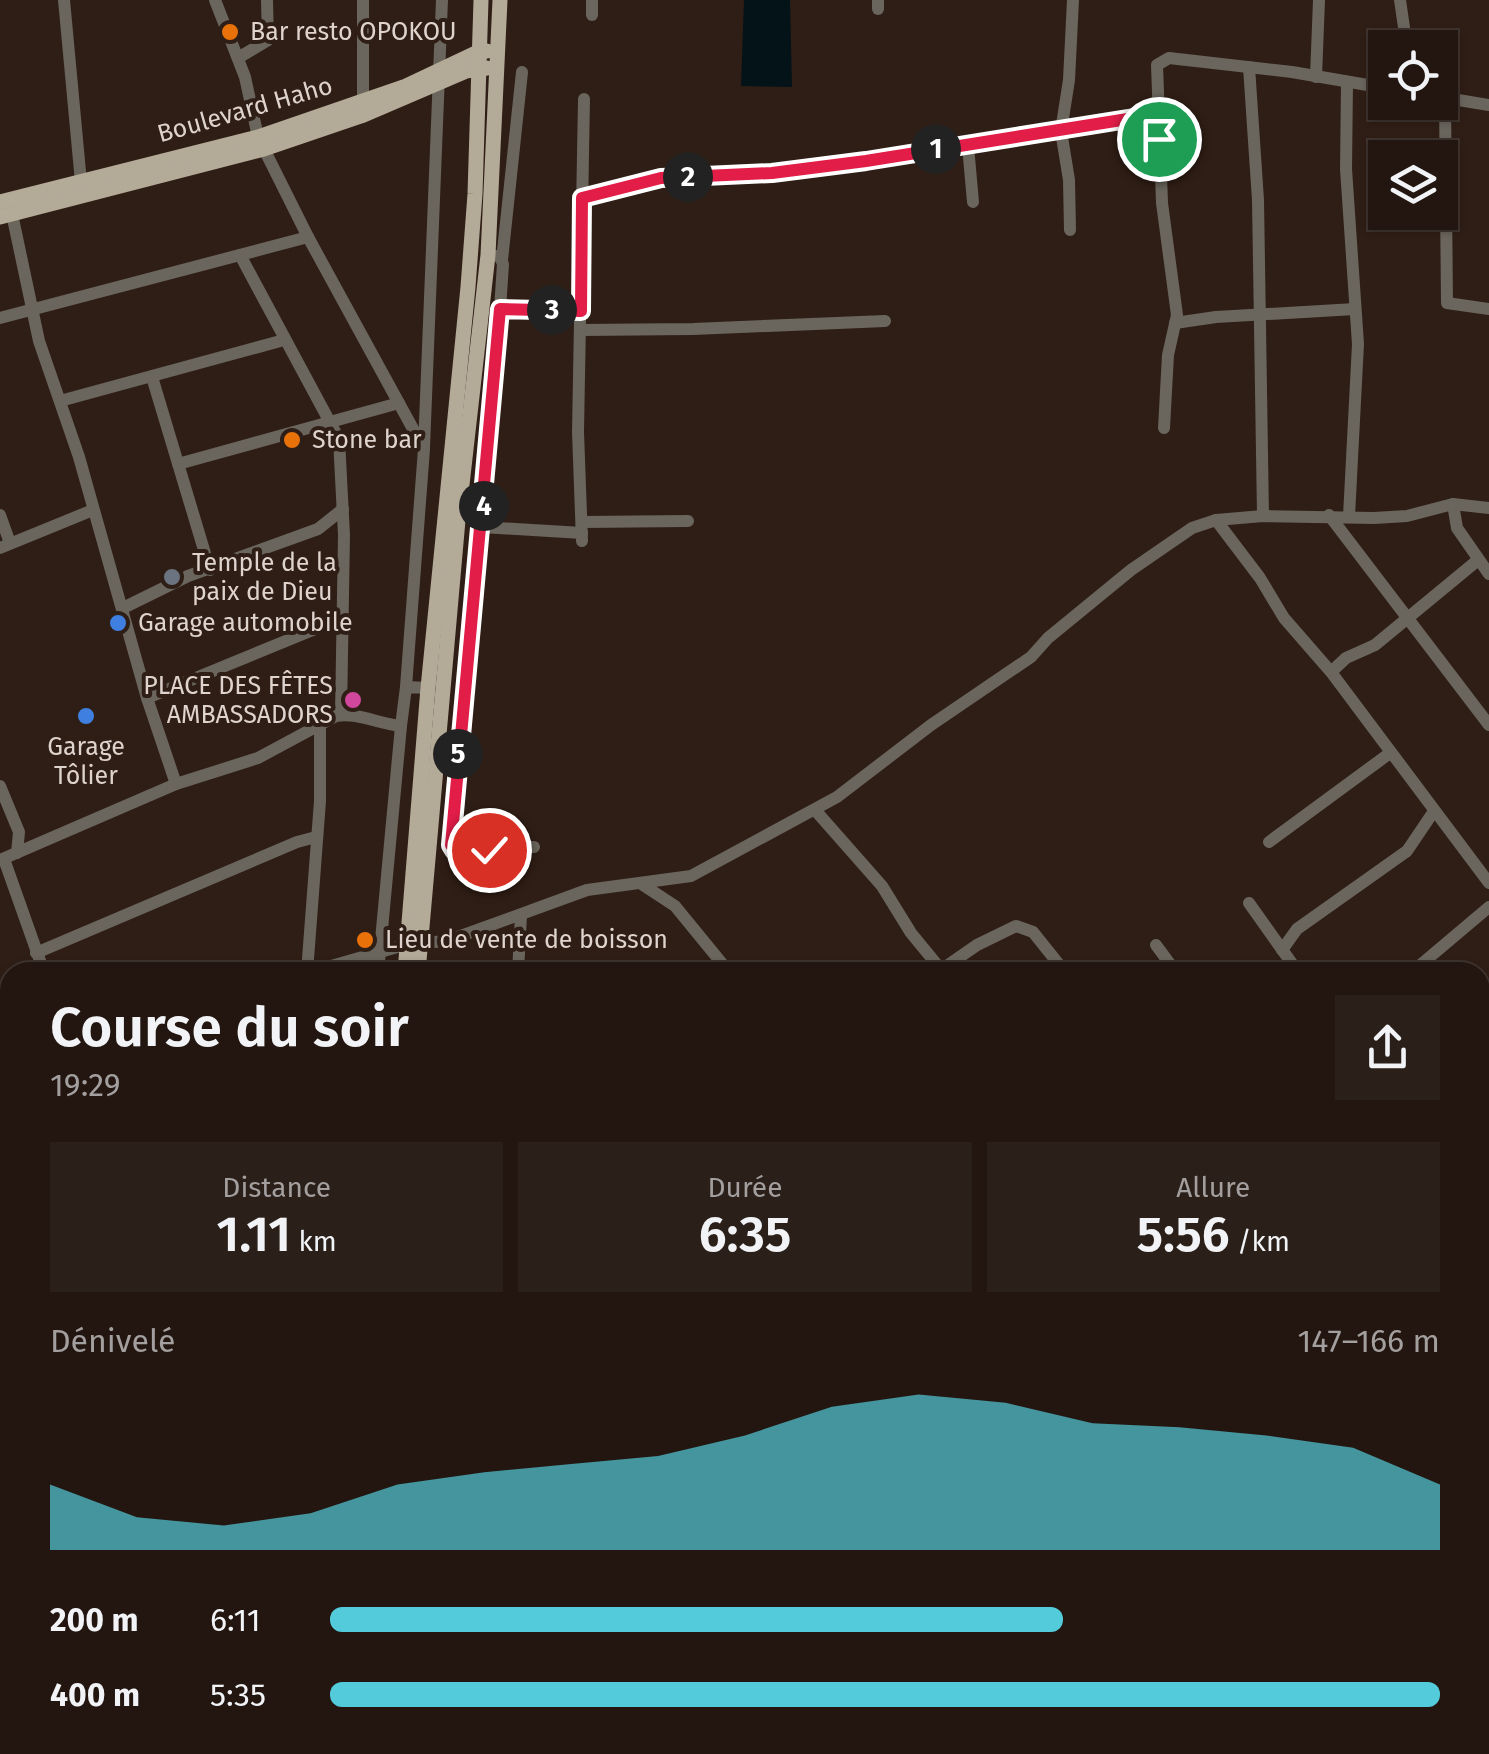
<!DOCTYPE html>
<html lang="fr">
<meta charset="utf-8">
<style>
:root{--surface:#231610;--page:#2b1f19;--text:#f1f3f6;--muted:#a39f9f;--line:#403530;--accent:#53cbda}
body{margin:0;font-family:"Fira Sans",sans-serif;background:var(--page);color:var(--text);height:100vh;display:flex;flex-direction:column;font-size:38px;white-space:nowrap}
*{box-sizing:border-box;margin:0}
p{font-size:32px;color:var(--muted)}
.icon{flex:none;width:55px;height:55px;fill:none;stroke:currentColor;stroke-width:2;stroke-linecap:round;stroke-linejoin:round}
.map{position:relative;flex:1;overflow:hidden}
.sheet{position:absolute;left:0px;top:962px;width:1490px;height:792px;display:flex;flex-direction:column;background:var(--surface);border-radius:30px 30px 0 0;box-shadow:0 2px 8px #0004,0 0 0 2px var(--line)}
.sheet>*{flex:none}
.controls{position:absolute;left:1368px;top:30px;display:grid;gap:20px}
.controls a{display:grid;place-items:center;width:90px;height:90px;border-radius:0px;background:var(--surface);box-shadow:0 2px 8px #0004,0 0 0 2px var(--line);font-size:50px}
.pin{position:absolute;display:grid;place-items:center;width:85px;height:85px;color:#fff;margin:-42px;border:5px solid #fff;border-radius:50%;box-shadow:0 2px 10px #0007}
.km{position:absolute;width:50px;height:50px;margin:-25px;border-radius:50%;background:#222;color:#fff;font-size:28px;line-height:50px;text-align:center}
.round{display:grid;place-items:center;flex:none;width:105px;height:105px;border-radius:0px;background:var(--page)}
.headline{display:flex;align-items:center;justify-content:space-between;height:170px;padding:0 50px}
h1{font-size:55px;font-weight:600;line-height:75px}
.stats{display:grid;grid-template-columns:repeat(3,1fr);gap:15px;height:170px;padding:10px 50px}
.stats div{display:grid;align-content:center;border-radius:0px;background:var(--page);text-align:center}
.stats b{font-size:50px;font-weight:600}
.stats small{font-size:28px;font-weight:400}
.stats p{font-size:28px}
.chart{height:280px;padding:20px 50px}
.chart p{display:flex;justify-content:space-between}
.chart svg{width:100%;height:180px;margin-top:10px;fill:var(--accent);opacity:.7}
ul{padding:0 50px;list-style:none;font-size:32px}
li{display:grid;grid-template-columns:160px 120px 1fr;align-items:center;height:75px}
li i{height:25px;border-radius:12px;background:var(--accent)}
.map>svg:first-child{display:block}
</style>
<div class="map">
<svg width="1489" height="1754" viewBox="0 0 1489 1754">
<rect width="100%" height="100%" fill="#2f1e15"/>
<!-- green -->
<polygon fill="#173507" points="1489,1291 1489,1754 1345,1754 1344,1745 1480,1745 1480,1298"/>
<!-- water -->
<polygon fill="#041318" points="744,0 790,0 792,87 741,86"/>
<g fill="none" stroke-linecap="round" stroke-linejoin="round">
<!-- minor -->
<g stroke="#6a665d" stroke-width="12">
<polyline points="64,0 81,182"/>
<polyline points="215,0 245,77 258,137 308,237 424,449 406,687"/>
<polyline points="363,0 363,101"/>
<polyline points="592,0 592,15"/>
<polyline points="878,0 878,9"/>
<polyline points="1400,0 1407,48"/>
<polyline points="238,58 268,40 267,0"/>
<polyline points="1249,67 1258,200 1263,516"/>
<polyline points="1316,77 1319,0"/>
<polyline points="1347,83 1346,169 1358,344 1349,516"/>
<polyline points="1440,97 1489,105"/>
<polyline points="1445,98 1447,303 1489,309"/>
<polyline points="968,146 973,202"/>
<polyline points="582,198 661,178 772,173 867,161 1159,115"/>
<polyline points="12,214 39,341 79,457 147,698 176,784"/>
<polyline points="1070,230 1069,180 1061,131 1069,80 1073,0"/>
<polyline points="240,255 339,439 344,535 341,714"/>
<polyline points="496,256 500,257 503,264 500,309 581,311"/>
<polyline points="502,260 522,72"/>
<polyline points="500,309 482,527 582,533"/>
<polyline points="0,318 308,237"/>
<polyline points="1175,323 1216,317 1355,309"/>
<polyline points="580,330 693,329 885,321"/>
<polyline points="152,377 210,570"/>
<polyline points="60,401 284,340"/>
<polyline points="1164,428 1168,355 1177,315 1162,203 1157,65 1169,58 1292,72 1385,88"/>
<polyline points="424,447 442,0"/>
<polyline points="178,464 399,403"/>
<polyline points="1453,504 1457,528 1489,574"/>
<polyline points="0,515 10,543"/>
<polyline points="1329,515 1489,725"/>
<polyline points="1216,520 1260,578 1284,618 1331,672 1489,883"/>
<polyline points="582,522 688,521"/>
<polyline points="482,527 451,845 454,850 534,847"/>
<polyline points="582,541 578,432 584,99"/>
<polyline points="0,548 93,510"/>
<polyline points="123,608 188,576 318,529 343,509"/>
<polyline points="1331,672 1346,658 1375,645 1478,560"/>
<polyline points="147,698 342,618"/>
<polyline points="0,786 19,832 17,853"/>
<polyline points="815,810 882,886 911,933 943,972"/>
<polyline points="1269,842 1390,753"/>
<polyline points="4,859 44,972"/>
<path d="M0 860 176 784 258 758 336 716C358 712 378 724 401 726L406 687 428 688"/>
<polyline points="643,885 675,906 729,972"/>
<polyline points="1249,903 1298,972"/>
<polyline points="1156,945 1176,972"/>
<polyline points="1282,950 1297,929 1407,851 1434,811"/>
<polyline points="36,953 297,842 316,837"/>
<polyline points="941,970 977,945 1016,926 1033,932 1065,972"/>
<polyline points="307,972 320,801 320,724"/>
<polyline points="310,972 408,944 447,941 587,890 691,876 837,797 931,725 1031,657 1048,638 1131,570 1192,528 1216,520 1263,516 1374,518 1407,516 1453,504 1489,508"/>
<polyline points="378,972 401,726"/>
<polyline points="518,972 521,915"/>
<polyline points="1412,972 1489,907"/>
<polyline points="1480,1049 1484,1055"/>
<polyline points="0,1069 10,1065"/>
<polyline points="0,1156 10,1153"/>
<polyline points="0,1181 10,1216"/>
<polyline points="1480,1198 1489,1210"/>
<polyline points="0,1341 10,1337"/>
<polyline points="0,1574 10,1571"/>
<polyline points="0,1601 10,1633"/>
<polyline points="0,1739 10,1736"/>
<polyline points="57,1745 61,1754"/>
<polyline points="369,1745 377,1754"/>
<polyline points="552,1745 554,1754"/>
<polyline points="655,1745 743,1754"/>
<polyline points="845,1745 846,1754"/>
<polyline points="186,1754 206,1745"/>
<polyline points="228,1754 229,1745"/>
<polyline points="300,1754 301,1745"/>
<polyline points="453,1754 454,1745"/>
</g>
<!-- major -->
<g stroke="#b3aa98" stroke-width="15">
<polyline points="0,202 258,137 406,86 478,52 487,51"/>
<polyline points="0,217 264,149 361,116 466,71 487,68"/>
<polyline points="405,972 428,688 468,287 475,194 481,0"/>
<polyline points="418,972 458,520 488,255 500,0"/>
<polyline points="332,1754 333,1745"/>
<polyline points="348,1754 349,1745"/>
</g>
</g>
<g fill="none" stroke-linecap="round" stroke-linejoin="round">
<defs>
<polyline id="route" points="489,850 454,850 451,845 500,309 581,311 582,198 661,178 772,173 866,161 1159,114 1159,139"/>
</defs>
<!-- route casing -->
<use href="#route" stroke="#fff" stroke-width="20"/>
<!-- route -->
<use href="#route" stroke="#e11d48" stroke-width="12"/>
</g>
<!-- markers -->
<g fill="#e8710a" stroke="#2f1e15" stroke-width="4">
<circle cx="230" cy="32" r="10"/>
<circle cx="292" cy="440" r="10"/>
<circle cx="365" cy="940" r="10"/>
</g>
<circle fill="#6b7280" stroke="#2f1e15" stroke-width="4" cx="172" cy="577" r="10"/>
<g fill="#3f7fe0" stroke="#2f1e15" stroke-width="4">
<circle cx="118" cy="623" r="10"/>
<circle cx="86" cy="716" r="10"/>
</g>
<circle fill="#d1479c" stroke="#2f1e15" stroke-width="4" cx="353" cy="700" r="10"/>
<g text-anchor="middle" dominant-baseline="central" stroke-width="8" stroke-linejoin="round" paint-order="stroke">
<!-- poi labels -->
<g font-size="25" fill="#dfd3cd" stroke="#2f1e15" text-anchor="start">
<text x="250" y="32">Bar resto OPOKOU</text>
<text x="312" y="440">Stone bar</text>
<text x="192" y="563">Temple de la<tspan x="192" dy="29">paix de Dieu</tspan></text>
<text x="138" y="623">Garage automobile</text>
<text x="333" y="686" text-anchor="end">PLACE DES FÊTES<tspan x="333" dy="29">AMBASSADORS</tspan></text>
<text x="86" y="747" text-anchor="middle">Garage<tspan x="86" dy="29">Tôlier</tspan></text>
<text x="385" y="940">Lieu de vente de boisson</text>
</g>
<!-- street labels -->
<g font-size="25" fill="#dfd3cd" stroke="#2f1e15">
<text transform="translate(245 110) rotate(-16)">Boulevard Haho</text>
</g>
</g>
</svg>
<div class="controls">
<a><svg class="icon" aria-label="locate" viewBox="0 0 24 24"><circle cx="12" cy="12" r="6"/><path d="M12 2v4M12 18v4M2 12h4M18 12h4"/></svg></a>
<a><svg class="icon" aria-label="layers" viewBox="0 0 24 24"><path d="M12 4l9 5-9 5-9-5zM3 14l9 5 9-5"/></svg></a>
</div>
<div class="pin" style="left:1159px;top:139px;background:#1e9e55"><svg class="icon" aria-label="arrive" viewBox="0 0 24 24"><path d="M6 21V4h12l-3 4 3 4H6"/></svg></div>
<div class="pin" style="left:489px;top:850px;background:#d93025"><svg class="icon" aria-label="check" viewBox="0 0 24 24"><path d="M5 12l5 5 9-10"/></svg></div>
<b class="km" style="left:936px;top:149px">1</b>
<b class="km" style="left:688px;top:177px">2</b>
<b class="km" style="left:552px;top:310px">3</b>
<b class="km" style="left:484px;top:506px">4</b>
<b class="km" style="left:458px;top:754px">5</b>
<section class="sheet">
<div class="headline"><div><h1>Course du soir</h1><p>19:29</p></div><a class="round"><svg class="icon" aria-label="share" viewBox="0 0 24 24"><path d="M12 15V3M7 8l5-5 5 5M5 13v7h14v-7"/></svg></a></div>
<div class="stats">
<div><p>Distance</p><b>1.11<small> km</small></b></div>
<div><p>Durée</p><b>6:35</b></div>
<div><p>Allure</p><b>5:56<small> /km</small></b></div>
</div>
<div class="chart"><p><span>Dénivelé</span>147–166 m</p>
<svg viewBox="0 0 160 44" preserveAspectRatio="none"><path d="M0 44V28L10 36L20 38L30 35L40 28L50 25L60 23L70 21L80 16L90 9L100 6L110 8L120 13L130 14L140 16L150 19L160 28V44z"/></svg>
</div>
<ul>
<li><b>200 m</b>6:11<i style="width:66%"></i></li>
<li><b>400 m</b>5:35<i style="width:100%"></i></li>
</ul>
</section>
</div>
